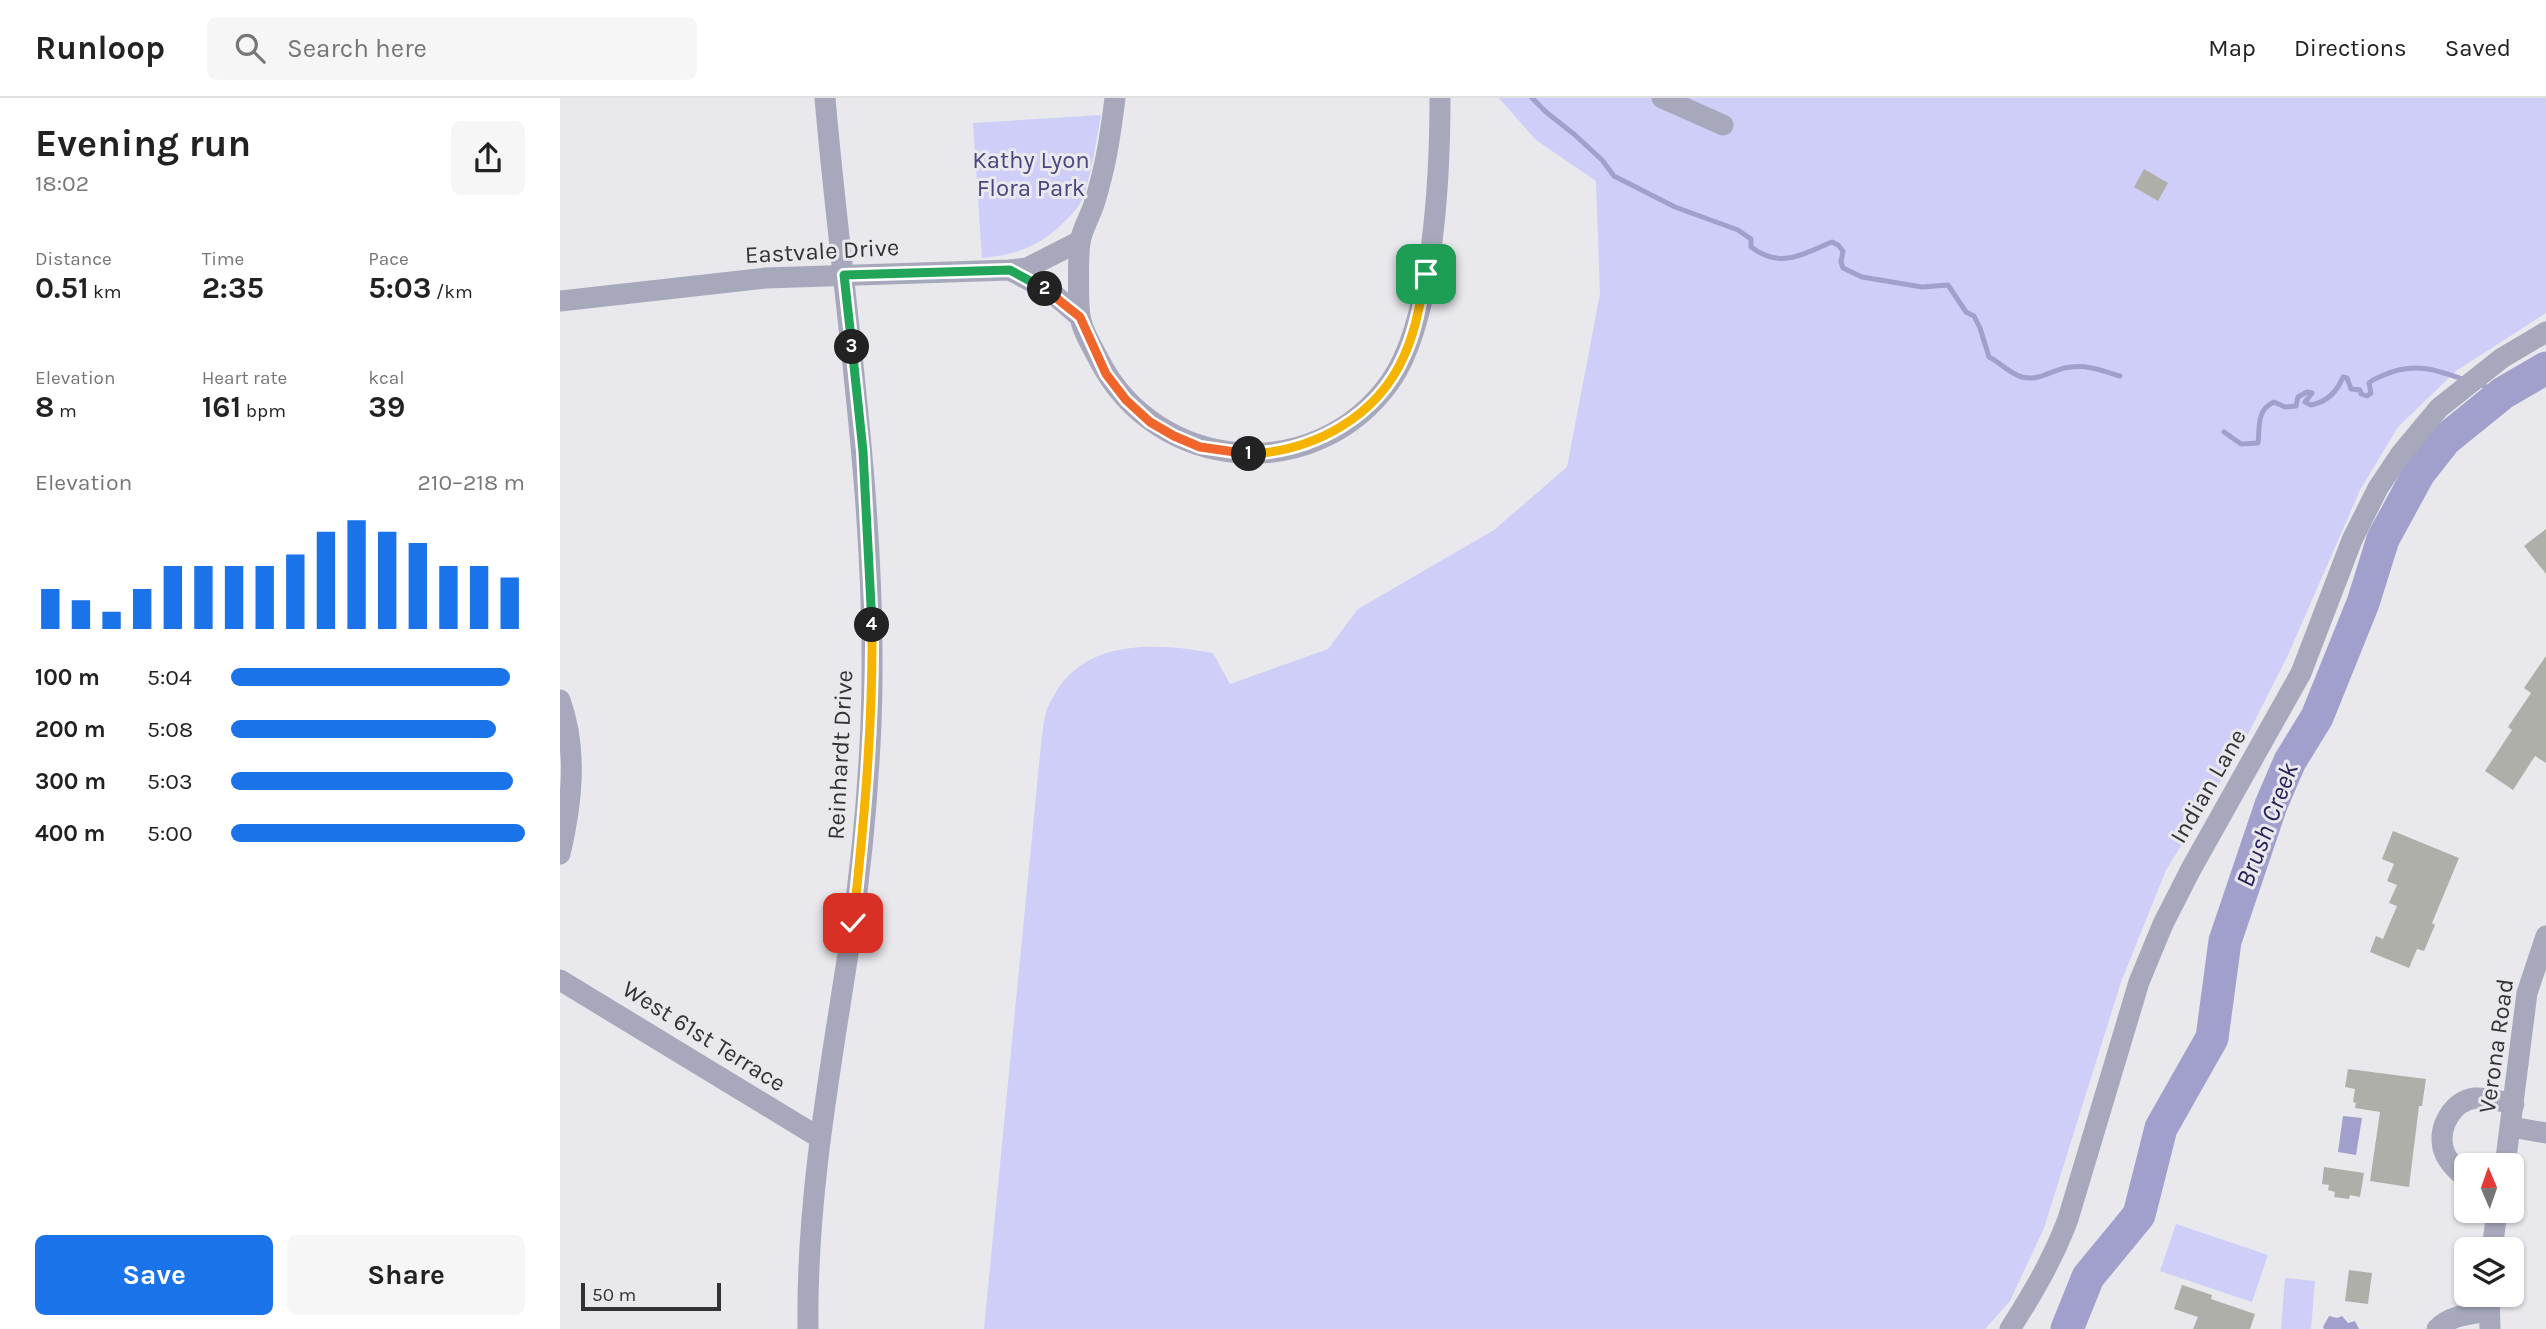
<!DOCTYPE html>
<meta charset="utf-8">
<style>
:root{--surface:#fff;--page:#f6f6f6;--text:#222;--muted:#767676;--line:#e0e0e0;--accent:#1a73e8}
body{margin:0;font-family:Karla,sans-serif;background:var(--page);color:var(--text);height:100vh;display:flex;flex-direction:column;font-size:26px;white-space:nowrap}
*{box-sizing:border-box;margin:0}
p{font-size:23px;color:var(--muted)}
.icon{flex:none;width:38px;height:38px;fill:none;stroke:currentColor;stroke-width:2;stroke-linecap:round;stroke-linejoin:round}
.map{position:relative;flex:1;overflow:hidden}
.details{display:flex;flex-direction:column;background:var(--surface);width:560px}
.details>*{flex:none}
.needle{width:46px;rotate:358deg}
.controls{position:absolute;left:1894px;top:1055px;display:grid;gap:14px}
.controls a{display:grid;place-items:center;width:70px;height:70px;border-radius:10px;background:var(--surface);box-shadow:0 2px 5px #0004;font-size:35px}
.scale{position:absolute;left:21px;bottom:18px;width:140px;box-sizing:border-box;padding-left:7px;border:4px solid #333335;border-top:0;font-size:19px;line-height:24px;white-space:nowrap;color:#333335;-webkit-text-stroke:5px #e8e8ed;paint-order:stroke}
.pin{position:absolute;display:grid;place-items:center;width:60px;height:60px;color:#fff;margin:-30px;border-radius:14px;box-shadow:0 4px 10px #0006}
.km{position:absolute;width:35px;height:35px;margin:-18px;border-radius:50%;background:#222;color:#fff;font-size:19px;line-height:35px;text-align:center}
.round{display:grid;place-items:center;flex:none;width:74px;height:74px;border-radius:10px;background:var(--page)}
.headline{display:flex;align-items:center;justify-content:space-between;height:119px;padding:0 35px}
h1{font-size:38px;font-weight:700;line-height:52px}
.metrics{display:grid;grid-template-columns:repeat(3,1fr);gap:10px;height:119px;padding:7px 35px}
.metrics div{display:grid;align-content:center}
.metrics b{font-size:30px;font-weight:700}
.metrics small{font-size:19px;font-weight:400}
.metrics p{font-size:19px}
.chart{height:196px;padding:14px 35px}
.chart p{display:flex;justify-content:space-between}
.chart svg{width:100%;height:126px;margin-top:7px;stroke:var(--accent);stroke-width:6}
.cta{display:flex;gap:14px;margin-top:auto;padding:14px 35px}
.cta a{flex:1;height:80px;border-radius:10px;background:var(--accent);color:#fff;font-size:28px;font-weight:700;line-height:80px;text-align:center}
.cta a+a{background:var(--page);color:var(--text)}
ul{padding:0 35px;list-style:none;font-size:23px}
li{display:grid;grid-template-columns:112px 84px 1fr;align-items:center;height:52px}
li i{height:18px;border-radius:9px;background:var(--accent)}
header{display:flex;align-items:center;gap:42px;box-sizing:border-box;height:98px;padding:0 35px;background:var(--surface);border-bottom:2px solid var(--line)}
header strong{font-size:33px}
nav{display:flex;gap:38px;margin-inline-start:auto;font-size:24px}
.search{width:490px;height:63px;background:var(--page);display:flex;align-items:center;gap:18px;box-sizing:border-box;padding:0 24px;border-radius:10px;color:var(--muted);font-size:26px}
main{display:flex;flex:1;min-height:0}
.map>svg:first-child{display:block}
</style>
<header>
<strong>Runloop</strong>
<div class="search"><svg class="icon" aria-label="search" viewBox="0 0 24 24"><circle cx="10" cy="10" r="6"/><path d="M15 15l6 6"/></svg>Search here</div>
<nav><a>Map</a><a>Directions</a><a>Saved</a></nav>
</header>
<main>
<section class="details">
<div class="headline"><div><h1>Evening run</h1><p>18:02</p></div><a class="round"><svg class="icon" aria-label="share" viewBox="0 0 24 24"><path d="M12 15V3M7 8l5-5 5 5M5 13v7h14v-7"/></svg></a></div>
<div class="metrics">
<div><p>Distance</p><b>0.51<small> km</small></b></div>
<div><p>Time</p><b>2:35</b></div>
<div><p>Pace</p><b>5:03<small> /km</small></b></div>
</div>
<div class="metrics">
<div><p>Elevation</p><b>8<small> m</small></b></div>
<div><p>Heart rate</p><b>161<small> bpm</small></b></div>
<div><p>kcal</p><b>39</b></div>
</div>
<div class="chart"><p><span>Elevation</span>210–218 m</p>
<svg viewBox="0 0 160 44" preserveAspectRatio="none"><path d="M5 44V30M15 44V34M25 44V38M35 44V30M45 44V22M55 44V22M65 44V22M75 44V22M85 44V18M95 44V10M105 44V6M115 44V10M125 44V14M135 44V22M145 44V22M155 44V26"/></svg>
</div>
<ul>
<li><b>100 m</b>5:04<i style="width:95%"></i></li>
<li><b>200 m</b>5:08<i style="width:90%"></i></li>
<li><b>300 m</b>5:03<i style="width:96%"></i></li>
<li><b>400 m</b>5:00<i style="width:100%"></i></li>
</ul>
<div class="cta"><a>Save</a><a>Share</a></div>
</section>
<div class="map">
<svg width="1986" height="1231" viewBox="0 0 1986 1231">
<rect width="100%" height="100%" fill="#e8e8ed"/>
<!-- green -->
<g fill="#cecef8">
<path d="M939 0H1986V215L1896 273 1838 329 1800 392 1728 557 1680 652 1606 772 1561 884 1484 1130 1450 1203 1425 1231H424L479 667C481 650 482 631 486 614 488 607 493 600 496 594 528 540 599 545 653 555L670 586 768 551 798 511 934 432 1007 369 1040 196 1036 83 976 42Z"/>
<path d="M541 17C536 43 532 72 524 97 521 107 512 116 505 123 479 149 458 156 422 160L413 25Z"/>
<polygon points="1616,1126 1708,1157 1692,1204 1600,1173"/>
<polygon points="1725,1180 1755,1183 1751,1231 1721,1231"/>
</g>
<!-- water -->
<g fill="#a1a0cd">
<polygon points="1783,1018 1802,1020 1796,1057 1778,1054"/>
<polygon points="1769,1218 1777,1220 1782,1218 1788,1225 1795,1223 1799,1231 1764,1231 1763,1229"/>
</g>
<g fill="none" stroke-linecap="round" stroke-linejoin="round">
<!-- stream -->
<g stroke="#a1a0cd" stroke-width="5">
<path d="M972 0 986 14 1015 37 1042 62 1054 78 1115 109 1178 132 1191 141V149C1221 171 1240 157 1272 144L1278 147 1283 153 1281 164 1283 170 1302 179 1362 189 1388 187 1406 214 1414 218 1420 230 1429 259C1441 265 1449 275 1462 279 1481 284 1493 270 1511 269 1528 267 1543 273 1560 278"/>
<polyline points="1918,286 1943,295"/>
<path d="M1664 334 1681 346 1698 345C1700 329 1696 312 1714 304L1725 309 1736 308 1738 299 1747 294 1752 295 1745 304 1751 307C1767 304 1777 294 1783 279L1787 280 1791 291 1800 292 1801 296 1807 298 1811 295 1809 285C1814 280 1818 280 1824 277 1853 264 1875 271 1905 282"/>
</g>
<!-- river -->
<polyline stroke="#a1a0cd" stroke-width="33" points="1507,1231 1528,1179 1579,1117 1601,1030 1652,940 1665,843 1711,707 1730,663 1757,619 1803,505 1823,441 1859,375 1885,342 1943,295 1986,270"/>
</g>
<!-- building -->
<g fill="#afafaa">
<polygon points="1584,71 1608,85 1598,103 1574,89"/>
<polygon points="1986,431 1986,476 1964,448"/>
<polygon points="1986,558 1986,665 1975,658 1953,692 1925,673 1952,632 1948,629 1971,595 1964,590"/>
<polygon points="1833,733 1899,760 1872,825 1875,827 1864,853 1857,851 1849,870 1810,854 1816,838 1823,841 1837,808 1829,805 1837,787 1827,783 1834,766 1822,761"/>
<polygon points="1788,971 1866,981 1862,1008 1859,1008 1849,1089 1810,1083 1820,1014 1795,1010 1796,1005 1793,1004 1795,991 1785,989"/>
<polygon points="1764,1069 1804,1075 1800,1099 1790,1097 1789,1101 1774,1099 1775,1094 1768,1092 1769,1087 1762,1086"/>
<polygon points="1789,1172 1812,1175 1808,1206 1785,1203"/>
<polygon points="1622,1187 1652,1197 1651,1201 1695,1216 1690,1231 1633,1231 1638,1219 1614,1211"/>
</g>
<g fill="none" stroke-linecap="round" stroke-linejoin="round">
<!-- minor -->
<g stroke="#a8a8bc" stroke-width="21">
<path d="M555 0C552 24 549 49 543 73 540 85 537 98 533 109 529 120 522 132 520 144 518 158 518 204 520 218 522 233 532 248 539 262 597 375 755 389 830 284 874 222 880 76 880 0"/>
<polyline points="1102,0 1163,27"/>
<polyline points="450,172 491,194 520,219"/>
<polyline points="0,203 206,180 450,172 467,170 520,143"/>
<path d="M0 602C18 652 12 705 0 756"/>
<polyline points="0,882 260,1040"/>
<polyline points="1951,1029 1986,1035"/>
<polyline points="1945,1068 1967,895 1986,838"/>
<path d="M1906 1080C1897 1073 1886 1062 1883 1050 1878 1028 1893 1003 1915 1000 1928 999 1941 1004 1954 1006"/>
<polyline points="1932,1152 1937,1113"/>
<polyline points="1929,1197 1930,1231"/>
<path d="M248 1231C246 1096 272 963 292 830 302 762 308 694 311 626 319 415 283 209 265 0"/>
<path d="M1450 1231C1473 1195 1493 1161 1508 1121L1579 884 1603 826 1631 771 1741 575 1792 442 1818 390 1840 357 1879 310 1942 260 1986 234"/>
<path d="M1877 1231C1890 1217 1911 1216 1929 1213"/>
</g>
</g>
<g fill="none" stroke-linecap="round" stroke-linejoin="round">
<defs>
<path id="split-1" d="M689 356C754 353 817 319 844 258 856 232 860 204 866 176"/>
<polyline id="split-2" points="485,191 520,219 546,276 566,302 590,324 614,338 640,349 689,356"/>
<polyline id="split-3" points="292,249 284,177 450,172 485,191"/>
<polyline id="split-4" points="292,249 303,353 312,527"/>
<path id="split-5" d="M293 825C304 726 313 627 312 527"/>
</defs>
<!-- split-1 casing -->
<use href="#split-1" stroke="#fff" stroke-width="14"/>
<!-- split-2 casing -->
<use href="#split-2" stroke="#fff" stroke-width="14"/>
<!-- split-3 casing -->
<use href="#split-3" stroke="#fff" stroke-width="14"/>
<!-- split-4 casing -->
<use href="#split-4" stroke="#fff" stroke-width="14"/>
<!-- split-5 casing -->
<use href="#split-5" stroke="#fff" stroke-width="14"/>
<!-- split-1 -->
<use href="#split-1" stroke="#f5b400" stroke-width="9"/>
<!-- split-2 -->
<use href="#split-2" stroke="#f0652b" stroke-width="9"/>
<!-- split-3 -->
<use href="#split-3" stroke="#22a559" stroke-width="9"/>
<!-- split-4 -->
<use href="#split-4" stroke="#22a559" stroke-width="9"/>
<!-- split-5 -->
<use href="#split-5" stroke="#f5b400" stroke-width="9"/>
</g>
<g text-anchor="middle" dominant-baseline="central" stroke-width="6" stroke-linejoin="round" paint-order="stroke">
<!-- park labels -->
<g font-size="24" fill="#4b4680" stroke="#e8e8ed">
<text x="471" y="62">Kathy Lyon<tspan x="471" dy="28">Flora Park</tspan></text>
</g>
<!-- street labels -->
<g font-size="24" fill="#333335" stroke="#e8e8ed">
<text transform="translate(262 153) rotate(-3)">Eastvale Drive</text>
<text transform="translate(280 657) rotate(-87)">Reinhardt Drive</text>
<text transform="translate(1648 688) rotate(-60)">Indian Lane</text>
<text transform="translate(144 938) rotate(32)">West 61st Terrace</text>
<text transform="translate(1936 948) rotate(-82)">Verona Road</text>
</g>
<!-- water labels -->
<g font-size="26" font-style="italic" fill="#2a2258" stroke="#e8e8ed">
<text transform="translate(1707 727) rotate(-69)">Brush Creek</text>
</g>
</g>
</svg>
<div class="controls">
<a><svg class="needle" viewBox="-14 -14 28 28"><path d="M0-13l5 13h-10z" fill="#e53935"/><path d="M0 13l5-13h-10z" fill="#767676"/></svg></a>
<a><svg class="icon" aria-label="layers" viewBox="0 0 24 24"><path d="M12 4l9 5-9 5-9-5zM3 14l9 5 9-5"/></svg></a>
</div>
<div class="scale">50 m</div>
<div class="pin" style="left:866px;top:176px;background:#1e9e55"><svg class="icon" aria-label="arrive" viewBox="0 0 24 24"><path d="M6 21V4h12l-3 4 3 4H6"/></svg></div>
<div class="pin" style="left:293px;top:825px;background:#d93025"><svg class="icon" aria-label="check" viewBox="0 0 24 24"><path d="M5 12l5 5 9-10"/></svg></div>
<b class="km" style="left:689px;top:356px">1</b>
<b class="km" style="left:485px;top:191px">2</b>
<b class="km" style="left:292px;top:249px">3</b>
<b class="km" style="left:312px;top:527px">4</b>
</div>
</main>
